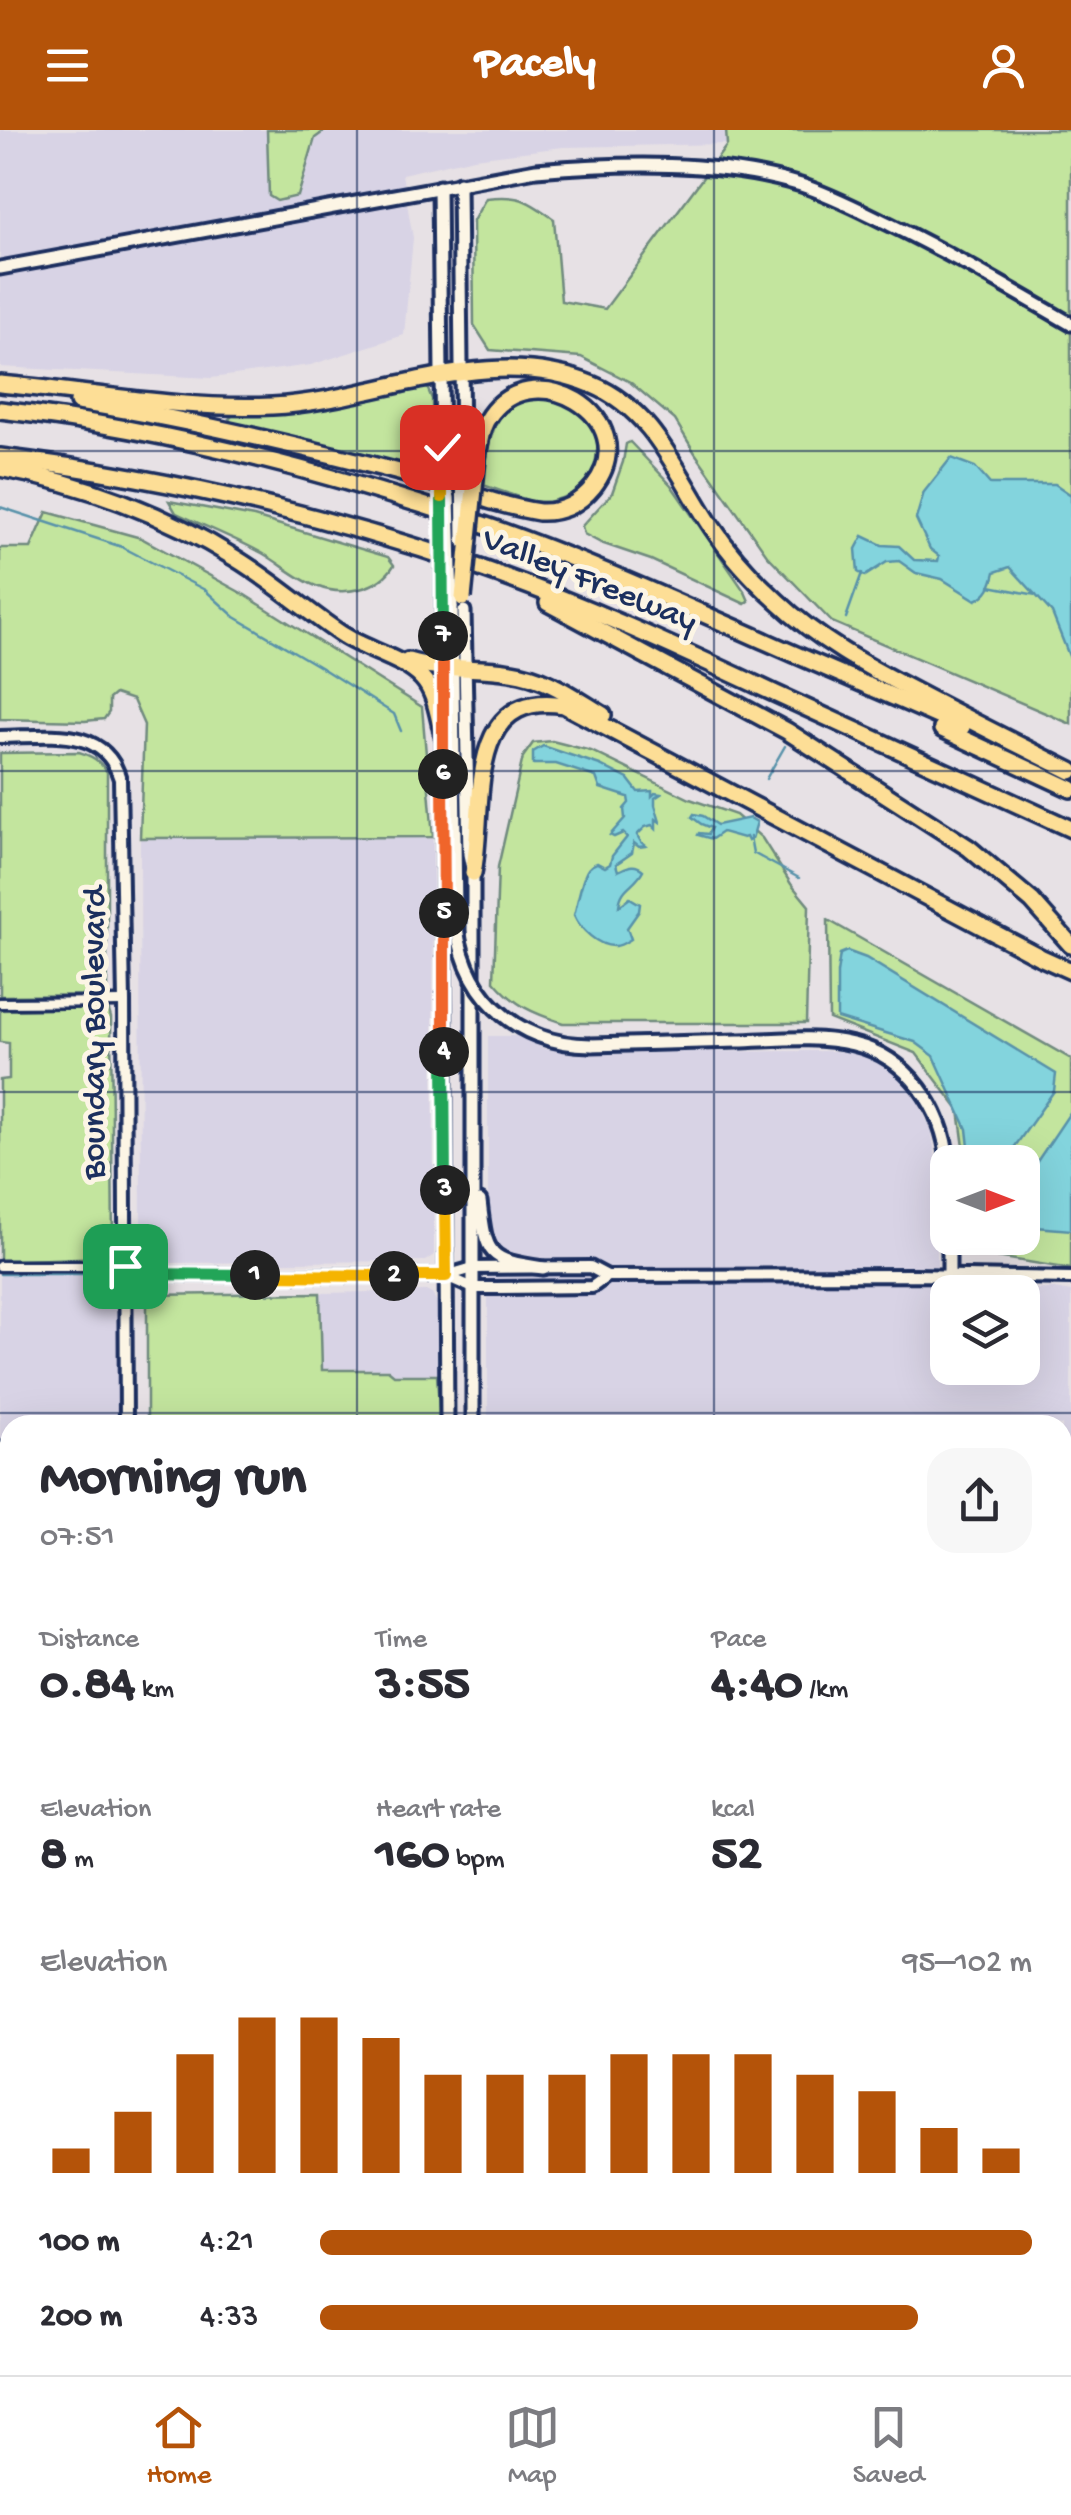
<!DOCTYPE html>
<meta charset="utf-8">
<style>
:root{--surface:#fff;--page:#f7f7f7;--text:#2b2b33;--muted:#7c7c81;--line:#e1e1e2;--accent:#b45309}
body{margin:0;font-family:"Gochi Hand",sans-serif;background:var(--page);color:var(--text);height:100vh;display:flex;flex-direction:column;font-size:38px;white-space:nowrap}
*{box-sizing:border-box;margin:0}
p{font-size:32px;color:var(--muted)}
.icon{flex:none;width:55px;height:55px;fill:none;stroke:currentColor;stroke-width:2;stroke-linecap:round;stroke-linejoin:round}
.map{position:relative;flex:1;overflow:hidden}
.sheet{position:absolute;left:0px;top:1285px;width:1072px;height:960px;display:flex;flex-direction:column;background:var(--surface);border-radius:30px 30px 0 0;box-shadow:0 10px 40px #0002}
.sheet>*{flex:none}
.needle{width:65px;rotate:90deg}
.controls{position:absolute;left:930px;top:1015px;display:grid;gap:20px}
.controls a{display:grid;place-items:center;width:110px;height:110px;border-radius:20px;background:var(--surface);box-shadow:0 10px 40px #0002;font-size:50px}
.pin{position:absolute;display:grid;place-items:center;width:85px;height:85px;color:#fff;margin:-42px;border-radius:20px;box-shadow:0 5px 15px #0006}
.km{position:absolute;width:50px;height:50px;margin:-25px;border-radius:50%;background:#222;color:#fff;font-size:28px;line-height:50px;text-align:center}
.round{display:grid;place-items:center;flex:none;width:105px;height:105px;border-radius:30px;background:var(--page)}
.overview{display:flex;align-items:center;justify-content:space-between;height:170px;padding:0 40px}
h1{font-size:55px;font-weight:700;line-height:75px}
.metrics{display:grid;grid-template-columns:repeat(3,1fr);gap:15px;height:170px;padding:10px 40px}
.metrics div{display:grid;align-content:center}
.metrics b{font-size:50px;font-weight:700}
.metrics small{font-size:28px;font-weight:400}
.metrics p{font-size:28px}
.chart{height:280px;padding:20px 40px}
.chart p{display:flex;justify-content:space-between}
.chart svg{width:100%;height:180px;margin-top:10px;stroke:var(--accent);stroke-width:6}
ul{padding:0 40px;list-style:none;font-size:32px}
li{display:grid;grid-template-columns:160px 120px 1fr;align-items:center;height:75px}
li i{height:25px;border-radius:12px;background:var(--accent)}
header{display:flex;justify-content:space-between;align-items:center;height:130px;padding:0 40px;background:var(--accent);color:#fff;font-size:45px;font-weight:700}
.tabs{display:flex;justify-content:space-around;align-items:center;height:140px;border-top:2px solid var(--line);background:var(--surface);font-size:28px;color:var(--muted)}
.tabs a{display:grid;justify-items:center;gap:5px}
.tabs .current{color:var(--accent)}
.map>svg:first-child{display:block}
</style>
<header><svg class="icon" aria-label="menu" viewBox="0 0 24 24"><path d="M4 6h16M4 12h16M4 18h16"/></svg>Pacely<svg class="icon" aria-label="person" viewBox="0 0 24 24"><circle cx="12" cy="8" r="4"/><path d="M4 21q1-7 8-7t8 7"/></svg></header>
<div class="map">
<svg width="1071" height="2245" viewBox="0 0 1071 2245">
<rect width="100%" height="100%" fill="#e7e1e5"/>
<filter id="ink" filterUnits="userSpaceOnUse"><feTurbulence type="fractalNoise" baseFrequency=".01" numOctaves="2"/><feDisplacementMap in="SourceGraphic" scale="20" xChannelSelector="R" yChannelSelector="G"/><feConvolveMatrix kernelMatrix="1 2 1 2 8 2 1 2 1" color-interpolation-filters="sRGB"/></filter>
<g filter="url(#ink)">
<!-- built -->
<g fill="#d8d3e5" fill-rule="evenodd">
<polygon points="0,0 267,0 269,66 298,66 315,8 326,0 726,0 728,14 563,17 474,28 402,44 413,108 404,205 311,235 211,248 0,237"/>
<polygon points="433,707 434,1125 425,1131 150,1133 145,1131 141,1125 140,708"/>
<path d="M488 906H519L545 919 568 922 832 921 854 922 865 926 883 934 914 963 931 999 937 1035V1161L1054 1159 1071 1162V1904L1062 1903V1295H488ZM948 1162H1022V1238H948Z"/>
<polygon points="0,1140 125,1140 125,1295 10,1295 10,2026 0,2022"/>
<polygon points="426,1161 432,1164 438,1174 437,1245 393,1245 388,1240 321,1240 320,1163"/>
<polygon points="1062,1925 1071,1926 1071,2215 1062,2215"/>
<polygon points="333,2235 411,2235 449,2245 363,2245"/>
</g>
<!-- green -->
<g fill="#c3e59e" stroke="#6f8a7e" stroke-width="2.5">
<polygon points="267,0 326,0 315,8 298,66 277,71 269,66"/>
<path d="M726 0H1071V594L832 492 767 425 695 323 675 290 630 252 581 227 490 220 474 195 473 91 486 68C520 64 527 70 554 89L561 171 605 179 727 15Z"/>
<polygon points="427,257 432,269 433,346 307,310 231,292 229,289 233,285 313,278"/>
<path d="M536 265 567 271 591 291 598 312 595 337 587 351 571 365 549 372 530 371 483 355C489 315 488 277 536 265Z"/>
<polygon points="630,312 671,355 745,462 749,471 745,474 651,430 601,413 584,404 582,396 612,363 623,332 626,314"/>
<path d="M169 371 254 387 388 427 394 435C379 460 343 467 316 456 297 449 280 433 262 423 235 408 204 396 176 383Z"/>
<polygon points="47,382 141,408 245,465 422,577 433,707 140,708 144,595 133,570 115,564 109,569 109,582 104,589 85,591 0,589 0,418 31,418"/>
<path d="M552 611 591 621 690 669 736 685 762 708 791 754 809 776 806 893H563C533 883 515 876 494 851L498 737 523 627 533 613Z"/>
<path d="M79 622C92 626 99 630 107 642V858L102 865 0 866V623Z"/>
<polygon points="828,790 1071,929 1071,1139 973,1123 973,1108 1022,1108 1022,1032 966,1032 959,980 916,923 829,889"/>
<polygon points="105,878 109,881 111,888 113,1118 110,1124 103,1127 0,1131 0,950 9,949 9,913 0,912 0,880"/>
<polygon points="320,1163 322,1240 388,1240 394,1245 437,1245 440,1295 147,1295 147,1165"/>
<polygon points="0,2166 10,2170 10,2235 152,2235 174,2245 0,2245"/>
<polygon points="1063,2226 1071,2226 1071,2245 489,2245 489,2235 1062,2235"/>
</g>
<!-- water -->
<g fill="#83d4dd" stroke="#5992aa" stroke-width="2.5">
<path d="M951 328 975 337 990 354H1055L1071 365V531L1052 483 1010 437 995 442C992 455 989 464 976 470L942 449 916 443 899 431 887 432 865 446 858 442 856 419 863 406 882 415 899 416 914 430 938 431 939 426 930 419 916 389 924 362Z"/>
<path d="M543 616 600 635 628 649 638 662 652 661V666L655 663 661 664 655 668V675L660 692 656 689V699L652 695 645 697 637 705 641 712 646 716 639 717 634 713 632 723 616 734 618 741C627 737 634 732 643 740 635 756 621 756 619 776L630 768 640 774 639 781 627 798 631 809C626 812 620 816 615 816 598 817 580 799 574 785 577 775 583 741 590 737 592 735 595 734 597 733L605 737 610 734 612 726 627 707 623 703 614 707 610 705 625 688 624 679 629 673 628 667 600 658 596 647 556 634H533V622Z"/>
<polygon points="694,684 703,686 717,695 750,688 757,692 752,709 748,711 746,707 743,708 722,702 712,709 698,705 699,703 708,704 711,698 701,694 692,687"/>
<polygon points="847,821 866,828 1056,944 1054,961 1004,1032 976,1032 970,1026 967,999 934,926 915,912 837,888 837,843 840,824"/>
<polygon points="1071,981 1071,1100 1023,1096 1023,1042 1034,1036"/>
</g>
<g fill="none" stroke-linecap="round" stroke-linejoin="round">
<!-- stream -->
<g stroke="#5992aa" stroke-width="2.5">
<polyline points="0,377 122,417 205,460 235,487 320,537 394,584 401,601"/>
<polyline points="990,456 1036,465"/>
<polyline points="846,488 862,443"/>
<polyline points="766,649 785,616"/>
<polyline points="750,707 753,723 799,748"/>
<polyline points="0,1144 103,1144"/>
</g>
<defs>
<g id="minor">
<polyline points="0,873 124,872"/>
<polyline points="0,1136 114,1136"/>
<polyline points="0,1317 10,1317"/>
<polyline points="0,1836 10,1841"/>
<polyline points="0,2149 10,2154"/>
<polyline points="190,2235 213,2245"/>
</g>
<g id="tertiary">
<path d="M0 607C45 607 104 594 120 649L124 872 126 1295"/>
<polyline points="125,1144 446,1146 473,1138 590,1137 607,1146 915,1145 1071,1148"/>
<polyline points="446,1146 473,1158 495,1158 592,1157 607,1146"/>
<polyline points="1062,1916 1071,1918"/>
</g>
<g id="secondary">
<polyline points="459,53 462,324"/>
<polyline points="439,57 442,336"/>
<path d="M0 138 536 40C621 33 719 30 801 55 832 65 862 81 891 95 953 125 1012 160 1071 194"/>
<polyline points="443,472 443,583"/>
<polyline points="452,476 456,783"/>
<polyline points="464,481 469,724 473,743 473,1295"/>
<polyline points="443,601 447,1295"/>
<path d="M591 915C640 914 689 912 738 911 775 910 816 905 853 914 909 927 943 979 948 1032"/>
<path d="M480 1071C486 1126 488 1130 543 1138"/>
<polyline points="949,1108 949,1146"/>
<polyline points="462,2235 462,2245"/>
<polyline points="480,2235 480,2245"/>
</g>
<g id="motorway">
<path d="M0 254C90 262 181 280 272 276 377 271 489 211 593 255 655 281 677 345 712 397 730 424 753 449 777 471 818 510 866 536 916 562 967 589 1019 615 1071 641"/>
<path d="M78 272C187 289 292 314 399 342 446 355 491 374 539 382 562 383 579 374 593 357 648 288 529 218 486 291 480 302 479 316 477 329"/>
<path d="M0 280C160 298 320 340 472 391 573 425 670 469 767 512 832 541 898 568 962 597"/>
<path d="M0 327C162 347 326 385 480 438 581 473 678 518 774 563 873 608 972 653 1071 699"/>
<path d="M0 338C82 353 165 384 235 428 273 451 305 480 341 504 365 520 403 528 422 548 436 563 438 586 443 605"/>
<polyline points="548,473 787,601 969,718 1032,771 1071,815"/>
<path d="M408 531C442 541 477 536 511 542 547 547 573 567 603 585"/>
<polyline points="942,599 1071,659"/>
<path d="M473 743C486 680 462 559 564 575L1040 827 1071 841"/>
</g>
</defs>
<!-- minor casing -->
<use href="#minor" stroke="#1b2f5e" stroke-width="15"/>
<!-- tertiary casing -->
<use href="#tertiary" stroke="#1b2f5e" stroke-width="18"/>
<!-- secondary casing -->
<use href="#secondary" stroke="#1b2f5e" stroke-width="19"/>
<!-- motorway casing -->
<use href="#motorway" stroke="#1b2f5e" stroke-width="22"/>
<!-- minor -->
<use href="#minor" stroke="#fcf5e5" stroke-width="8"/>
<!-- tertiary -->
<use href="#tertiary" stroke="#fcf5e5" stroke-width="10"/>
<!-- secondary -->
<use href="#secondary" stroke="#fcf5e5" stroke-width="11"/>
<!-- motorway -->
<use href="#motorway" stroke="#fdde96" stroke-width="15"/>
<defs>
<g id="rail">
<polyline points="3,1528 2,1837 3,1883 10,1919"/>
<polyline points="0,2010 10,2014"/>
<polyline points="0,2085 10,2090"/>
<polyline points="357,2235 392,2245"/>
</g>
</defs>
<!-- rail casing -->
<use href="#rail" stroke="#1b2f5e" stroke-width="6"/>
<!-- rail -->
<use href="#rail" stroke="#fcf5e5" stroke-width="2.5" stroke-dasharray="8" stroke-linecap="butt"/>
<defs>
<g id="secondary-bridge">
<polyline points="462,324 463,411"/>
<polyline points="442,336 449,368 452,476"/>
<polyline points="443,410 443,472"/>
<path d="M456 783C458 860 513 915 591 915"/>
</g>
<polyline id="motorway-bridge" points="463,468 477,329"/>
</defs>
<!-- secondary-bridge casing -->
<use href="#secondary-bridge" stroke="#1b2f5e" stroke-width="19" stroke-linecap="butt"/>
<!-- motorway-bridge casing -->
<use href="#motorway-bridge" stroke="#1b2f5e" stroke-width="22" stroke-linecap="butt"/>
<!-- secondary-bridge -->
<use href="#secondary-bridge" stroke="#fcf5e5" stroke-width="11"/>
<!-- motorway-bridge -->
<use href="#motorway-bridge" stroke="#fdde96" stroke-width="15"/>
</g>
</g>
<g fill="none" stroke-linecap="round" stroke-linejoin="round" filter="url(#ink)">
<defs>
<polyline id="split-1" points="125,1136 125,1144 255,1145"/>
<polyline id="split-2" points="255,1145 394,1146"/>
<polyline id="split-3" points="394,1146 446,1146 445,1060"/>
<polyline id="split-4" points="444,922 445,1060"/>
<polyline id="split-5" points="444,783 444,922"/>
<polyline id="split-6" points="443,644 444,783"/>
<polyline id="split-7" points="443,506 443,644"/>
<polyline id="split-8" points="442,367 443,506"/>
<polyline id="split-9" points="442,317 442,367"/>
</defs>
<!-- split-1 casing -->
<use href="#split-1" stroke="#fff" stroke-width="20"/>
<!-- split-2 casing -->
<use href="#split-2" stroke="#fff" stroke-width="20"/>
<!-- split-3 casing -->
<use href="#split-3" stroke="#fff" stroke-width="20"/>
<!-- split-4 casing -->
<use href="#split-4" stroke="#fff" stroke-width="20"/>
<!-- split-5 casing -->
<use href="#split-5" stroke="#fff" stroke-width="20"/>
<!-- split-6 casing -->
<use href="#split-6" stroke="#fff" stroke-width="20"/>
<!-- split-7 casing -->
<use href="#split-7" stroke="#fff" stroke-width="20"/>
<!-- split-8 casing -->
<use href="#split-8" stroke="#fff" stroke-width="20"/>
<!-- split-9 casing -->
<use href="#split-9" stroke="#fff" stroke-width="20"/>
<!-- split-1 -->
<use href="#split-1" stroke="#22a559" stroke-width="12"/>
<!-- split-2 -->
<use href="#split-2" stroke="#f5b400" stroke-width="12"/>
<!-- split-3 -->
<use href="#split-3" stroke="#f5b400" stroke-width="12"/>
<!-- split-4 -->
<use href="#split-4" stroke="#22a559" stroke-width="12"/>
<!-- split-5 -->
<use href="#split-5" stroke="#f0652b" stroke-width="12"/>
<!-- split-6 -->
<use href="#split-6" stroke="#f0652b" stroke-width="12"/>
<!-- split-7 -->
<use href="#split-7" stroke="#f0652b" stroke-width="12"/>
<!-- split-8 -->
<use href="#split-8" stroke="#22a559" stroke-width="12"/>
<!-- split-9 -->
<use href="#split-9" stroke="#f5b400" stroke-width="12"/>
</g>
<!-- grid -->
<path fill="none" stroke="#1b2f5e" stroke-width="2.5" stroke-opacity="0.55" d="M357 0V1295M714 0V1295M0 321H1071M0 641H1071M0 962H1071M0 1283H1071M0 1604H10M1062 1604H1071M0 1924H10M1062 1924H1071M357 2235V2245M714 2235V2245"/>
<g text-anchor="middle" dominant-baseline="central" stroke-width="10" stroke-linejoin="round" paint-order="stroke">
<!-- street labels -->
<g font-size="35" fill="#1b2f5e" stroke="#fcf5e5">
<text transform="translate(589 452) rotate(22)">Valley Freeway</text>
<text transform="translate(96 903) rotate(-90)">Boundary Boulevard</text>
</g>
</g>
</svg>
<div class="controls">
<a><svg class="needle" viewBox="-14 -14 28 28"><path d="M0-13l5 13h-10z" fill="#e53935"/><path d="M0 13l5-13h-10z" fill="#7c7c81"/></svg></a>
<a><svg class="icon" aria-label="layers" viewBox="0 0 24 24"><path d="M12 4l9 5-9 5-9-5zM3 14l9 5 9-5"/></svg></a>
</div>
<div class="pin" style="left:125px;top:1136px;background:#1e9e55"><svg class="icon" aria-label="arrive" viewBox="0 0 24 24"><path d="M6 21V4h12l-3 4 3 4H6"/></svg></div>
<div class="pin" style="left:442px;top:317px;background:#d93025"><svg class="icon" aria-label="check" viewBox="0 0 24 24"><path d="M5 12l5 5 9-10"/></svg></div>
<b class="km" style="left:255px;top:1145px">1</b>
<b class="km" style="left:394px;top:1146px">2</b>
<b class="km" style="left:445px;top:1060px">3</b>
<b class="km" style="left:444px;top:922px">4</b>
<b class="km" style="left:444px;top:783px">5</b>
<b class="km" style="left:443px;top:644px">6</b>
<b class="km" style="left:443px;top:506px">7</b>
<section class="sheet">
<div class="overview"><div><h1>Morning run</h1><p>07:51</p></div><a class="round"><svg class="icon" aria-label="share" viewBox="0 0 24 24"><path d="M12 15V3M7 8l5-5 5 5M5 13v7h14v-7"/></svg></a></div>
<div class="metrics">
<div><p>Distance</p><b>0.84<small> km</small></b></div>
<div><p>Time</p><b>3:55</b></div>
<div><p>Pace</p><b>4:40<small> /km</small></b></div>
</div>
<div class="metrics">
<div><p>Elevation</p><b>8<small> m</small></b></div>
<div><p>Heart rate</p><b>160<small> bpm</small></b></div>
<div><p>kcal</p><b>52</b></div>
</div>
<div class="chart"><p><span>Elevation</span>95–102 m</p>
<svg viewBox="0 0 160 44" preserveAspectRatio="none"><path d="M5 44V38M15 44V29M25 44V15M35 44V6M45 44V6M55 44V11M65 44V20M75 44V20M85 44V20M95 44V15M105 44V15M115 44V15M125 44V20M135 44V24M145 44V33M155 44V38"/></svg>
</div>
<ul>
<li><b>100 m</b>4:21<i style="width:100%"></i></li>
<li><b>200 m</b>4:33<i style="width:84%"></i></li>
</ul>
</section>
</div>
<nav class="tabs">
<a class="current"><svg class="icon" aria-label="home" viewBox="0 0 24 24"><path d="M3 11l9-7 9 7M6 9v11h12V9"/></svg>Home</a>
<a><svg class="icon" aria-label="map" viewBox="0 0 24 24"><path d="M3 6l6-2 6 2 6-2v14l-6 2-6-2-6 2zM9 4v14M15 6v14"/></svg>Map</a>
<a><svg class="icon" aria-label="saved" viewBox="0 0 24 24"><path d="M7 4h10v16l-5-4-5 4z"/></svg>Saved</a>
</nav>
